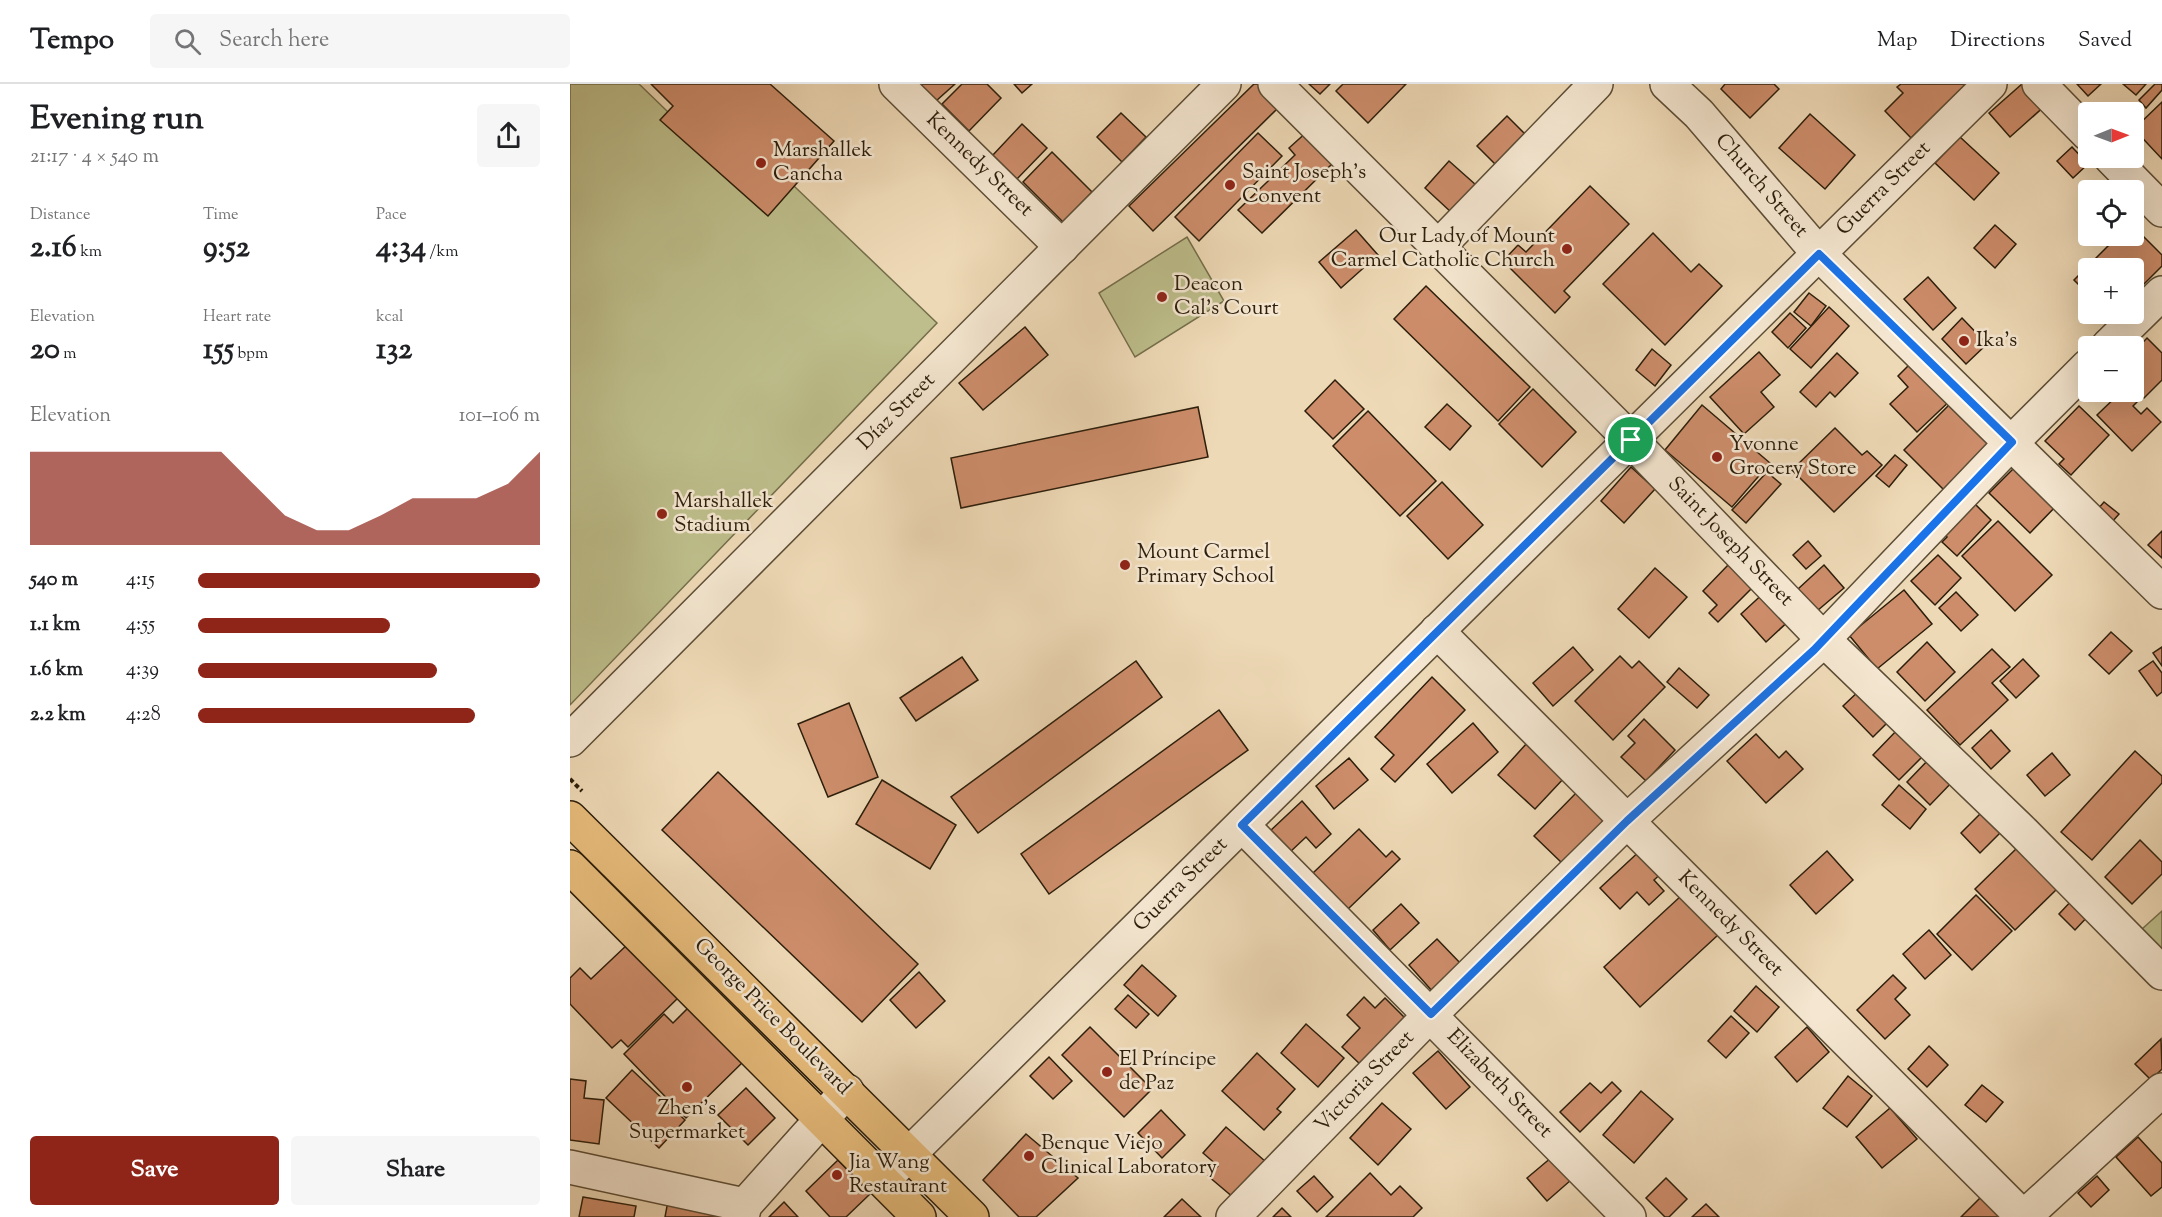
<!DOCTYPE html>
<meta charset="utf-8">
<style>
:root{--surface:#fff;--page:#f6f6f6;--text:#202124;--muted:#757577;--line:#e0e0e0;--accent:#8f2418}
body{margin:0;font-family:"Sorts Mill Goudy",serif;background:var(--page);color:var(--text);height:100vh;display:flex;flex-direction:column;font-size:22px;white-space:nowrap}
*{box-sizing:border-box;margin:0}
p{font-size:20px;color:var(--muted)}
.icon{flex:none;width:33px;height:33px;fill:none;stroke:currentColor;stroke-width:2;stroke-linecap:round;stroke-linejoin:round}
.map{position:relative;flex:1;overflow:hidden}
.sheet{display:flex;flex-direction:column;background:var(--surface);width:570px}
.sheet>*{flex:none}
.needle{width:39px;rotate:89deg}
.buttons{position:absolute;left:1508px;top:18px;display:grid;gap:12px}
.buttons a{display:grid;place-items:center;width:66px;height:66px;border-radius:6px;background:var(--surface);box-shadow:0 6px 24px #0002;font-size:30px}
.pin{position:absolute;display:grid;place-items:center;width:51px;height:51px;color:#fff;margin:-26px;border:3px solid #fff;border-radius:50%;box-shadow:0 2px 6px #0007}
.round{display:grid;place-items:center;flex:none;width:63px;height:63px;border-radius:6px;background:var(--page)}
.headline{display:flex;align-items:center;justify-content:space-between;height:102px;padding:0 30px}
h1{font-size:33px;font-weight:800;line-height:45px}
.metrics{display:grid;grid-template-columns:repeat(3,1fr);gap:9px;height:102px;padding:6px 30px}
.metrics div{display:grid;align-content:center}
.metrics b{font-size:30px;font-weight:800}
.metrics small{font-size:16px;font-weight:400}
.metrics p{font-size:16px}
.chart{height:168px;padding:12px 30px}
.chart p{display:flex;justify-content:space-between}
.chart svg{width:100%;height:108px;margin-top:6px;fill:var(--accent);opacity:.7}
.action{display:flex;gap:12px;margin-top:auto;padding:12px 30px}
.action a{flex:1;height:69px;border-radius:6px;background:var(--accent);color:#fff;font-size:24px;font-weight:800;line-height:69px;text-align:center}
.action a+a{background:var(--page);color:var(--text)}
ul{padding:0 30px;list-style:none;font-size:20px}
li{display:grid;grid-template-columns:96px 72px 1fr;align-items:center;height:45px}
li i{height:15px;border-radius:8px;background:var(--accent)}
header{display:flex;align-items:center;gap:36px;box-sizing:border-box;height:84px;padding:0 30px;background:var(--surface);border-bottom:2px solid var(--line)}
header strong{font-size:28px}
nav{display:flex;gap:33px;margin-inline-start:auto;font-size:21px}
.search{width:420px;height:54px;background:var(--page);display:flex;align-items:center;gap:15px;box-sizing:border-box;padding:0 21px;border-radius:6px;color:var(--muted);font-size:22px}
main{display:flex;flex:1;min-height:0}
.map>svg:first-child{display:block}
</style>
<header>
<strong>Tempo</strong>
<div class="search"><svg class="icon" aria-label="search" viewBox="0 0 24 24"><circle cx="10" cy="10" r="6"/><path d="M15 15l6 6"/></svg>Search here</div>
<nav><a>Map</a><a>Directions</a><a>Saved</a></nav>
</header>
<main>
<section class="sheet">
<div class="headline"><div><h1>Evening run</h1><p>21:17 · 4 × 540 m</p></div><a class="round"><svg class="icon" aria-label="share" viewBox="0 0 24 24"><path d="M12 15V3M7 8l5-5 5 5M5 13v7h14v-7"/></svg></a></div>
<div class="metrics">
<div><p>Distance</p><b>2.16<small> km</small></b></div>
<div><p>Time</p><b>9:52</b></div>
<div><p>Pace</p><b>4:34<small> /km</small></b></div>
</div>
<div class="metrics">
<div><p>Elevation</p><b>20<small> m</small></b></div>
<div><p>Heart rate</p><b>155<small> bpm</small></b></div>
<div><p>kcal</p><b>132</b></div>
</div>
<div class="chart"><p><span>Elevation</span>101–106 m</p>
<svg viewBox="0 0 160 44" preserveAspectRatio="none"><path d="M0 44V6L10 6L20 6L30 6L40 6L50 6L60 6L70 19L80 32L90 38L100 38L110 32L120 25L130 25L140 25L150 19L160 6V44z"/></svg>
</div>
<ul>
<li><b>540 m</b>4:15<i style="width:100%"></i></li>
<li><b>1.1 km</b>4:55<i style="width:56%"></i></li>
<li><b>1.6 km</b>4:39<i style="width:70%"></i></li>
<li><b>2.2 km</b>4:28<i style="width:81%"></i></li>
</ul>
<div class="action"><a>Save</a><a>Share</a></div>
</section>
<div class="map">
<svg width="1592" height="1133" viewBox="0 0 1592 1133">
<rect width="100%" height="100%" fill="#eed9b6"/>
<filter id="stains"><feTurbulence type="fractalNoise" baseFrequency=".00333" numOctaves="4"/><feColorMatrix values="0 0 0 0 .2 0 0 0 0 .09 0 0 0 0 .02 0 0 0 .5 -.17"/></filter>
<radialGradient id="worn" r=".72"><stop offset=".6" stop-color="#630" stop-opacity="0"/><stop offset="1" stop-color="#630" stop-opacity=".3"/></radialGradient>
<!-- park -->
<g fill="#bdbe8b" stroke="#746e4b" stroke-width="1.5">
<polygon points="0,0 69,0 98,28 224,102 367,239 0,621"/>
<polygon points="617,153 654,217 565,273 529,209"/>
<polygon points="1592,827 1592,866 1572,845"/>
</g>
<!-- building -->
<g fill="#cd8d6b" stroke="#2c1e0b" stroke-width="1.5">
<polygon points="81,0 200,0 264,57 198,132 90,36 103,22"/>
<polygon points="350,0 385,0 366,17"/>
<polygon points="392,0 417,0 431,14 399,47 372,20"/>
<polygon points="444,0 462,0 452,9"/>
<polygon points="684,0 691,0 711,21 583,147 559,122"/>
<polygon points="739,0 760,0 750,10"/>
<polygon points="773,0 836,0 798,39 766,7"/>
<polygon points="1155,0 1204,0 1209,5 1180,34 1151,5"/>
<polygon points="1331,0 1396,0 1341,54 1315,27 1333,9 1327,3"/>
<polygon points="1452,0 1459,0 1477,20 1440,53 1419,29"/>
<polygon points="1507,0 1531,0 1518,12"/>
<polygon points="1553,0 1576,0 1566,11"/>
<polygon points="1585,0 1592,0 1592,6 1576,24 1569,16"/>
<polygon points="1592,18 1592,75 1564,45"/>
<polygon points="551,29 576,53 552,78 527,53"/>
<polygon points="1240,30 1285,71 1255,105 1209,64"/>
<polygon points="937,32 957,52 927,82 907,62"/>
<polygon points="452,40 477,64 446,96 422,72"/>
<polygon points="739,46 767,75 692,149 668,126 725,71 719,64"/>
<polygon points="688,49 712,72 629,157 605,133"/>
<polygon points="1390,53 1429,89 1404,116 1365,79"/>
<polygon points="1502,63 1518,80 1503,94 1487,77"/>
<polygon points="482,68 522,108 493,138 453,98"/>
<polygon points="879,77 906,101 882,129 855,104"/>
<polygon points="1020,102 1059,140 994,207 1000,213 985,229 933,177 948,161 956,168"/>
<polygon points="1425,141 1446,160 1425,184 1404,164"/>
<polygon points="1563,142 1592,171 1592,182 1563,211 1563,184 1518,184 1518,210 1504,196 1548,152 1563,152"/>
<polygon points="786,146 808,171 771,204 749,178"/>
<polygon points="1083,149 1121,188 1129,180 1152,202 1095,261 1033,200"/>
<polygon points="1358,193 1386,224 1363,246 1334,215"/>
<polygon points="856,202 960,303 928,337 824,235"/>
<polygon points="1239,209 1256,222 1241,242 1224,228"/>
<polygon points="1259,223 1279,242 1241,284 1220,265"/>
<polygon points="1220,229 1236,244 1218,264 1202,248"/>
<polygon points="1392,234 1417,260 1396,280 1372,255"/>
<polygon points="455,243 478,271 413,326 389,299"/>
<polygon points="1577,254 1592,269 1592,296 1574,314 1563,303 1563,269"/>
<polygon points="1082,265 1101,281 1085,302 1066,286"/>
<polygon points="1189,268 1210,291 1191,308 1204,323 1174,350 1140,313"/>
<polygon points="1267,269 1288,289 1265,313 1260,308 1246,323 1230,308"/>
<polygon points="1348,272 1386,311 1347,348 1320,320 1338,303 1328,292"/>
<polygon points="765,296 794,325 763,355 735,327"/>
<polygon points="963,305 1006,348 972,383 929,340"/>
<polygon points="1551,308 1561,308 1569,316 1563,322 1571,330 1577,324 1591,338 1562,367 1527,331"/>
<polygon points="1388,312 1430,354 1376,408 1334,366"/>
<polygon points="877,320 901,342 880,366 855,343"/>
<polygon points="1132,321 1200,379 1162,423 1095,366"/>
<polygon points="1509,322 1539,351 1501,391 1489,380 1494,375 1475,357"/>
<polygon points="628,323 638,373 391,424 381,374"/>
<polygon points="798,327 866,397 830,432 763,362"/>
<polygon points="1265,344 1292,371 1297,367 1312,381 1264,428 1222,386"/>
<polygon points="1325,371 1337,381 1319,403 1306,392"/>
<polygon points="1449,379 1489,419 1460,449 1419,409"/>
<polygon points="1061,383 1085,405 1054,439 1031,417"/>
<polygon points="1197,388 1211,400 1176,439 1162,426"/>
<polygon points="872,398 913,441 878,475 837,432"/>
<polygon points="1403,418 1421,436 1387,472 1372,458 1377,453 1373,449"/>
<polygon points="1534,418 1549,430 1542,438 1527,426"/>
<polygon points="1428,437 1482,491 1445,527 1392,472"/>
<polygon points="1592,447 1592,474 1578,461"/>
<polygon points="1238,457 1251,472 1236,485 1223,471"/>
<polygon points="1368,471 1391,494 1365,521 1341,497"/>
<polygon points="1159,480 1183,503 1148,538 1139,529 1147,521 1133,507"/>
<polygon points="1254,481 1274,504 1247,527 1228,505"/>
<polygon points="1085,484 1117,513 1079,554 1048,525"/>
<polygon points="1198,505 1223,533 1196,558 1171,530"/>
<polygon points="1334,506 1362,540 1307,585 1279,551"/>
<polygon points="1386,508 1408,531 1391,547 1369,524"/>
<polygon points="1541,548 1562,567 1539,590 1519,571"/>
<polygon points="1357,558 1385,588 1355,617 1327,588"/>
<polygon points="1003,563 1023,586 983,622 963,599"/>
<polygon points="1592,563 1592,582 1583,569"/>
<polygon points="1422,565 1440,583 1422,599 1438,616 1390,661 1357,626"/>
<polygon points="1050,572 1062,584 1069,577 1095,603 1043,656 1005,617"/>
<polygon points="392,573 408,596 346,637 330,614"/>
<polygon points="1453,575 1469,592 1446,614 1430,597"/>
<polygon points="566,577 592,613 408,749 381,713"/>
<polygon points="1583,577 1592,589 1592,608 1587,612 1569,587"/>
<polygon points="1109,584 1139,611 1127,624 1097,598"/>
<polygon points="862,593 895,626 825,698 811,685 824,671 805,653"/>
<polygon points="1292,604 1322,634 1303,653 1273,622"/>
<polygon points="279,619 308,693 258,713 228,640"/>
<polygon points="649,626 678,666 479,810 451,770"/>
<polygon points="1074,635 1105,666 1076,697 1051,673 1065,659 1058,652"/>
<polygon points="903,639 928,668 882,709 857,680"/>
<polygon points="1329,644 1355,670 1329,696 1303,671"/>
<polygon points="1421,646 1440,667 1421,685 1402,664"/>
<polygon points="1186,650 1209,674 1216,667 1233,685 1196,719 1157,677"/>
<polygon points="958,658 995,693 965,725 928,691"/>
<polygon points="1565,667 1592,692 1592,699 1522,776 1491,748"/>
<polygon points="1482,669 1500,691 1475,712 1457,691"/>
<polygon points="1361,673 1384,696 1360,721 1337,698"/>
<polygon points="779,674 798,696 764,725 746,702"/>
<polygon points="148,688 348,880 292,938 92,746"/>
<polygon points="312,696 386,741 360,785 286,740"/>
<polygon points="1329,701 1356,725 1340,745 1312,721"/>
<polygon points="1007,708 1036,737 993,780 964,752"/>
<polygon points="732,717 761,750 746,764 736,753 719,769 700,747"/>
<polygon points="1418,722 1437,742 1410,769 1391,749"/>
<polygon points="789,745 816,773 822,767 830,775 778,825 743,789"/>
<polygon points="1570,756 1592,778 1592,790 1562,820 1535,793"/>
<polygon points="1074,763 1095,786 1084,796 1094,807 1079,821 1067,808 1050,825 1030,804"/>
<polygon points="1448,763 1488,804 1445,846 1405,805"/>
<polygon points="1257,767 1283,796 1246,830 1220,801"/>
<polygon points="1112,811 1148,851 1070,923 1034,883"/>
<polygon points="1406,811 1442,847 1402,886 1367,850"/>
<polygon points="1504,814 1520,830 1505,846 1489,830"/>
<polygon points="831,820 849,839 820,866 803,846"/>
<polygon points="1359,846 1381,871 1355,895 1333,870"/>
<polygon points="867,855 892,881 863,908 839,881"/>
<polygon points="59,859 110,912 58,963 51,956 42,964 0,920 0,894 10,884 21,895"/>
<polygon points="572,881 606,912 588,932 554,901"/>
<polygon points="349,888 375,917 346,944 320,916"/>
<polygon points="1323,891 1336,904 1325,915 1340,931 1315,955 1287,926"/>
<polygon points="1186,902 1209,923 1187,948 1164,927"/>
<polygon points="558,911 579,930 566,944 545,925"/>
<polygon points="794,913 805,924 815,914 837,936 792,982 772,963 790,944 777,931"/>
<polygon points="124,918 178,973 116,1034 54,970 94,930 103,939"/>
<polygon points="1161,932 1179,949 1156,974 1138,957"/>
<polygon points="736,940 774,974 748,1003 711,969"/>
<polygon points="520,943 582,1005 554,1033 492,971"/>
<polygon points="1237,943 1259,968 1227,998 1205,973"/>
<polygon points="1591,955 1592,985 1581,996 1565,980"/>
<polygon points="1359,962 1378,981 1357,1003 1338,985"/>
<polygon points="868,967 900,1003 876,1025 843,989"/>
<polygon points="687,969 725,1005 707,1025 711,1028 694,1046 652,1007"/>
<polygon points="479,973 502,997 483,1015 460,992"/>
<polygon points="62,986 115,1036 89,1064 36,1014"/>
<polygon points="1278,992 1302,1012 1277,1043 1253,1024"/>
<polygon points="0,995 16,997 14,1014 34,1016 29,1060 0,1056"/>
<polygon points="1042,998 1051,1007 1010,1048 990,1028 1020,999 1031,1009"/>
<polygon points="1412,1001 1433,1018 1416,1038 1395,1021"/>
<polygon points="176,1004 205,1034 178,1061 148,1031"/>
<polygon points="1071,1007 1103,1035 1064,1079 1033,1051"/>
<polygon points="812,1019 841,1045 808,1081 780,1054"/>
<polygon points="1320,1024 1347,1055 1312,1084 1286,1053"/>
<polygon points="591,1026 615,1051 592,1074 568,1049"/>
<polygon points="656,1043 696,1078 664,1114 638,1092 648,1082 633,1069"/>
<polygon points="456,1050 508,1094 466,1133 449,1133 413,1096"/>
<polygon points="1568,1053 1592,1079 1592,1103 1581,1112 1546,1073"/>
<polygon points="982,1073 1001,1096 977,1117 957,1094"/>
<polygon points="268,1076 300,1110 276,1133 260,1133 236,1107"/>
<polygon points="800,1089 821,1111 830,1102 852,1124 843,1133 756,1133"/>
<polygon points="744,1092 763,1113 747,1128 727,1107"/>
<polygon points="1527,1092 1539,1106 1521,1123 1508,1109"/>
<polygon points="1096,1094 1117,1115 1099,1133 1095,1133 1076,1114"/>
<polygon points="1413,1111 1434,1133 1391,1133"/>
<polygon points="13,1113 66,1122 64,1133 9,1133"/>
<polygon points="612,1115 631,1133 594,1133"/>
<polygon points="98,1117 162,1133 95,1133"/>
<polygon points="214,1118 228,1133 199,1133"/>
<polygon points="1136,1120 1149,1133 1122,1133"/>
<polygon points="712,1124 721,1133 703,1133"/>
</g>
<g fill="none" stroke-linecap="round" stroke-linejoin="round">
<defs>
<g id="minor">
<polyline points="326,0 492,163"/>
<polyline points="705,0 1061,356 1254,556 1453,748 1592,889"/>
<polyline points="1097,0 1129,30 1249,170 1592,508"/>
<polyline points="1469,0 1518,50"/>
<polyline points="1541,74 1592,126"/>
<polyline points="868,163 1026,0"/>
<polyline points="1538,262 1592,209"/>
<polyline points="867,547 1453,1133"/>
<polyline points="0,656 654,0"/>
<polyline points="672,741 1059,1133"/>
<polyline points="0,1083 175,1121"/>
<polyline points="313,1096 1420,0"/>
<polyline points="172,1133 175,1121 277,1007"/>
<polyline points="663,1133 861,930 1057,737 1244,565 1442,358 1518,282"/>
<polyline points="1454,1133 1592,1006"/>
</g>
<g id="highway">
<polyline points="0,734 402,1133"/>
<polyline points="0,783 349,1133"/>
</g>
</defs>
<!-- minor casing -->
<use href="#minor" stroke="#5c4d36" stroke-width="36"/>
<!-- highway casing -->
<use href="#highway" stroke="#2c1e0b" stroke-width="36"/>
<!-- path -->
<polyline stroke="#2c1e0b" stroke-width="4" stroke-dasharray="4.5 3" stroke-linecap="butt" points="0,695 12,707"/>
<!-- minor -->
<use href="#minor" stroke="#f4e6d0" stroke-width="33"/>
<!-- highway -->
<use href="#highway" stroke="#e7bc7b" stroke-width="33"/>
</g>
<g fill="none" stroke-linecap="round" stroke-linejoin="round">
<defs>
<polygon id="route" points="1249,170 1442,358 1244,566 1057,737 861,930 672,741"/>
</defs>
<!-- route casing -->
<use href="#route" stroke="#fff" stroke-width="12"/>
<!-- route -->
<use href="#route" stroke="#1a73e8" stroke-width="8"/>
</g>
<!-- markers -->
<g fill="#8f2418" stroke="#f4e6d0" stroke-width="2">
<circle cx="191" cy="79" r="6"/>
<circle cx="660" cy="101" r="6"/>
<circle cx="997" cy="165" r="6"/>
<circle cx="592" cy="213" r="6"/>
<circle cx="1394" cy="257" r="6"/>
<circle cx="1147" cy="373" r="6"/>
<circle cx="92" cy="430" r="6"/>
<circle cx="555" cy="481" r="6"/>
<circle cx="537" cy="988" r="6"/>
<circle cx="117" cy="1003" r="6"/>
<circle cx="459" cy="1072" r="6"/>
<circle cx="267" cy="1091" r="6"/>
</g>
<g text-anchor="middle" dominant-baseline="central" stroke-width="5" stroke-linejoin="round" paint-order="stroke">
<!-- poi labels -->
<g font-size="21" fill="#2c1e0b" stroke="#f4e6d0" text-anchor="start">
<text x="203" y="67">Marshallek<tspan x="203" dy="24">Cancha</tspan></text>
<text x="672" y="89">Saint Joseph's<tspan x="672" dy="24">Convent</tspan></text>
<text x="985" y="153" text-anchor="end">Our Lady of Mount<tspan x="985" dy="24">Carmel Catholic Church</tspan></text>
<text x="604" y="201">Deacon<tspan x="604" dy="24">Cal's Court</tspan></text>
<text x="1406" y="257">Ika's</text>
<text x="1159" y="361">Yvonne<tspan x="1159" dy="24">Grocery Store</tspan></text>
<text x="104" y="418">Marshallek<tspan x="104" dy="24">Stadium</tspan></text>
<text x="567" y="469">Mount Carmel<tspan x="567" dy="24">Primary School</tspan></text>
<text x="549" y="976">El Príncipe<tspan x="549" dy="24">de Paz</tspan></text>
<text x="117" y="1025" text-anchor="middle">Zhen's<tspan x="117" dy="24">Supermarket</tspan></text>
<text x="471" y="1060">Benque Viejo<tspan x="471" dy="24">Clinical Laboratory</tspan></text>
<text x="279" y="1079">Jia Wang<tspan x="279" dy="24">Restaurant</tspan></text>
</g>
<!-- street labels -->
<g font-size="21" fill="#2c1e0b" stroke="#f4e6d0">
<text transform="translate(409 81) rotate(44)">Kennedy Street</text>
<text transform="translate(1191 102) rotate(49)">Church Street</text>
<text transform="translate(1314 105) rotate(-45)">Guerra Street</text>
<text transform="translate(327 328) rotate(-45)">Díaz Street</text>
<text transform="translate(1160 458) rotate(46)">Saint Joseph Street</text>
<text transform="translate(611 801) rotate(-45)">Guerra Street</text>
<text transform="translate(1160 840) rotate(45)">Kennedy Street</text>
<text transform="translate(202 933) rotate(45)">George Price Boulevard</text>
<text transform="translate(795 998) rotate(-46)">Victoria Street</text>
<text transform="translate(929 1000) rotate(46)">Elizabeth Street</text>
</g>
</g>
<rect width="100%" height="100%" filter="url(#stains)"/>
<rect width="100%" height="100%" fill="url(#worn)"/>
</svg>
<div class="buttons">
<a><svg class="needle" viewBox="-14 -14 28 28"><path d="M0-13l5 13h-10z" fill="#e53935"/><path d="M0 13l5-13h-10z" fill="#757577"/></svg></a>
<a><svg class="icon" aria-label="locate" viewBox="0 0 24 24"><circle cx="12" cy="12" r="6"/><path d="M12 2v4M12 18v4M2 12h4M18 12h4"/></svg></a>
<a>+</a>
<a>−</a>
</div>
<div class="pin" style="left:1061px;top:356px;background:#1e9e55"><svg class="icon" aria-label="arrive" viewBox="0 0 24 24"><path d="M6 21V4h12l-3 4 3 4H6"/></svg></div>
</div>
</main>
